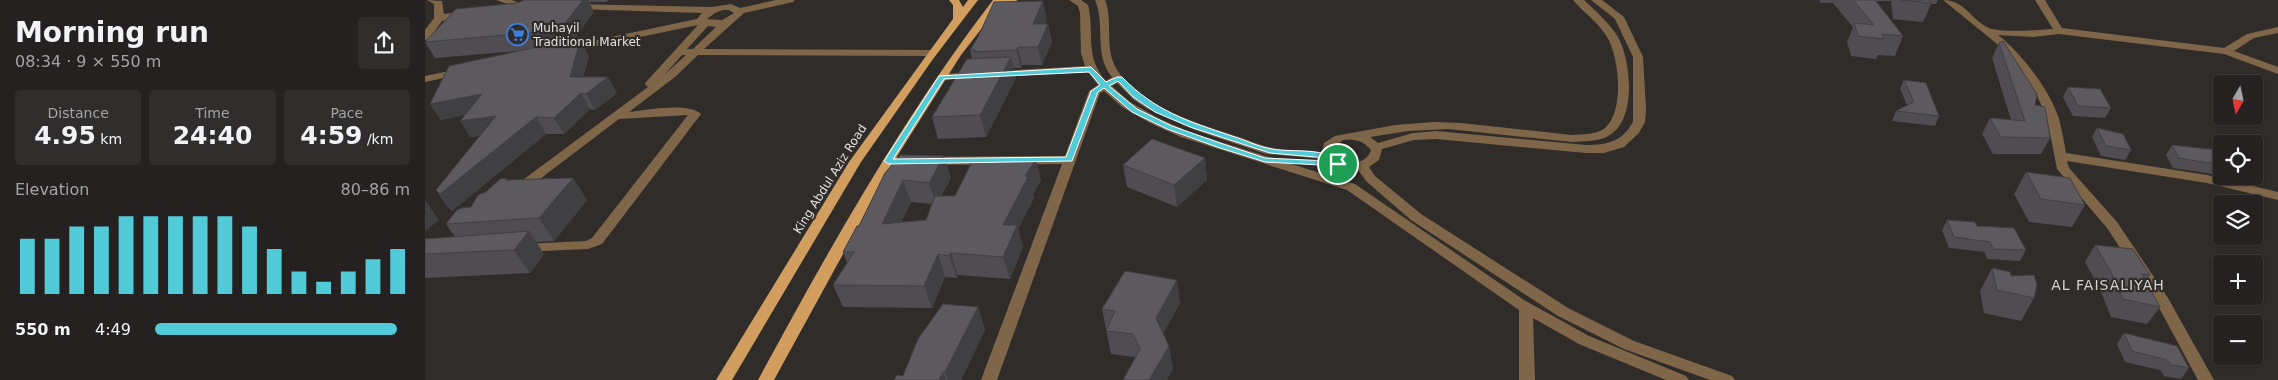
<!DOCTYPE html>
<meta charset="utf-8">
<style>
:root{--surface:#242120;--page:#302e2d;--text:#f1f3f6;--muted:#a3a3a5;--line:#413e3e;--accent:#52cbd9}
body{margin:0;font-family:"DejaVu Sans",sans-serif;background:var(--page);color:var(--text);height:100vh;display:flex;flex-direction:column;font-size:19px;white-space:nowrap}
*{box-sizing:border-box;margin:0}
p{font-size:16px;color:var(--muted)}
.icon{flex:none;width:28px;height:28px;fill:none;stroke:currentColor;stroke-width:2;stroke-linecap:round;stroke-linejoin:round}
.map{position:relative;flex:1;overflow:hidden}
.sheet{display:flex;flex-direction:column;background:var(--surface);width:425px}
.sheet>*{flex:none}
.needle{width:32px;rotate:189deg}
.tools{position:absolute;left:1788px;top:75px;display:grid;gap:10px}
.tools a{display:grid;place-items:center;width:50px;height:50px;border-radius:5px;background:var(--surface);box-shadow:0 1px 4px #0004,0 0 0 1px var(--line);font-size:25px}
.pin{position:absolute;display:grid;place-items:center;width:42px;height:42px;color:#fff;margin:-21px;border:2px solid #fff;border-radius:50%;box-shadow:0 1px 5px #0007}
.round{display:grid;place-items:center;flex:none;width:52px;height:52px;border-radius:5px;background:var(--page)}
.head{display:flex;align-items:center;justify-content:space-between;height:85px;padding:0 15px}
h1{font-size:28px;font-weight:800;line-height:38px}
.stats{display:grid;grid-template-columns:repeat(3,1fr);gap:8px;height:85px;padding:5px 15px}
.stats div{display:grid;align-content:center;border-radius:5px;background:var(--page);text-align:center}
.stats b{font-size:25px;font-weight:800}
.stats small{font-size:14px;font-weight:400}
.stats p{font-size:14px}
.chart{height:140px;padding:10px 15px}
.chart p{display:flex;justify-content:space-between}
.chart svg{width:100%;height:90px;margin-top:5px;stroke:var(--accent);stroke-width:6}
ul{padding:0 15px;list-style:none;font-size:16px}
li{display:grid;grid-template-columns:80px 60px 1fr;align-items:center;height:38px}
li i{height:12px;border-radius:6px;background:var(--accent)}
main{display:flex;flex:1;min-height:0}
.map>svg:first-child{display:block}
</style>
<main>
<section class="sheet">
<div class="head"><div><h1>Morning run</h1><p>08:34 · 9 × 550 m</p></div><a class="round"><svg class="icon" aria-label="share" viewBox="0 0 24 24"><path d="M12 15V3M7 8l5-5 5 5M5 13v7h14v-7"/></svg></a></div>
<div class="stats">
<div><p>Distance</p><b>4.95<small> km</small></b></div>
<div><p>Time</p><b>24:40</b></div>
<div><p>Pace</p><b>4:59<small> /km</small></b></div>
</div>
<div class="chart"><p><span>Elevation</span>80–86 m</p>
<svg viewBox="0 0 160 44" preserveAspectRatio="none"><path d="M5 44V17M15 44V17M25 44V11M35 44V11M45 44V6M55 44V6M65 44V6M75 44V6M85 44V6M95 44V11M105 44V22M115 44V33M125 44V38M135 44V33M145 44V27M155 44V22"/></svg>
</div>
<ul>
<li><b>550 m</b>4:49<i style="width:95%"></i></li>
</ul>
</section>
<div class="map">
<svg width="1853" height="380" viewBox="0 0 1853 380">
<rect width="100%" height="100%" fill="#302c2a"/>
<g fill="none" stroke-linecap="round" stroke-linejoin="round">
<!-- minor -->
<g fill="#7f6649" fill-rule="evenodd">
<polygon points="2,0 17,1 19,14 41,11 46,14 41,17 17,21 4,39 0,40 0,30 9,18 9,4"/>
<polygon points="71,0 87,0 99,5 94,8"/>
<path d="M351 0H370L368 2 319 13 279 49 507 50 512 53 507 56 273 55 250 77 204 112C221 110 264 102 276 114L177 244 163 249 94 252 92 249 99 244 161 241 167 238 263 115 194 119 99 191H91L89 188 91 185 223 87 220 84 221 82 273 25 142 52 137 49 138 47 272 19 277 13 150 9 147 8V4L287 7 306 4 315 8ZM298 10H304L309 13 297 20 282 19 290 13ZM283 26 291 27 268 49H262ZM257 55H261L239 75Z"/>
<path d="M644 0H656L663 5C670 34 659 56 681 81L687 77C668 54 681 26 670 0H680C688 20 680 43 689 64 708 105 772 123 811 136 822 139 833 145 844 147 861 151 879 151 897 152L899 143 910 136 970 125 1009 122 1036 123 1147 135C1158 134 1171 135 1180 128 1200 111 1194 56 1182 37 1173 22 1159 13 1148 0H1159C1171 11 1184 23 1193 37 1206 61 1212 118 1185 135 1174 142 1159 141 1147 142L1023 129 983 131 945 137 953 143 988 133 1011 131 1161 145C1182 145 1197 142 1208 122V57L1190 19 1166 0H1177L1199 17 1218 57 1221 109 1220 122 1214 133 1199 147 1179 153H1161L1011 139 989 140 957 149 954 160 944 167 950 176 996 214 1143 308 1209 341 1307 376 1310 380H1285L1199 349 1133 316 986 220 942 182 933 170 911 166 900 159 841 154 770 130 723 109 709 100 692 83 687 86 705 102 733 118 764 132 930 184 1099 300 1164 336 1261 376 1264 380H1241L1154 344 1108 318 1110 380H1094V310L922 190 756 137 725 123 697 107 679 91 675 93 572 380H556L637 164 463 165 457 161 463 157 640 156 664 91 673 85 663 72 573 77 568 74 573 71 660 66 656 53 655 13 653 6ZM918 140C929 138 939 141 946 150 940 167 921 164 909 155V147Z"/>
<path d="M1518 0C1540 0 1546 20 1564 28 1576 33 1614 30 1628 29L1610 0H1620L1637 28 1799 48 1822 34 1853 27V33L1829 38 1809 51 1853 67V74L1799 54 1634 34 1608 37 1573 35C1596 53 1625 90 1634 119 1637 130 1639 142 1641 153L1782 175 1853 192V200L1782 183 1642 161 1644 168 1692 222 1743 298 1789 380H1773L1732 304 1682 228 1632 169 1622 118 1610 91 1577 48Z"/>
<polygon points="34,69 38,70 39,72 38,74 0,82 0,76"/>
<polygon points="548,72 552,73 553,75 552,77 517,80 512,77 517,74"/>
</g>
<!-- major -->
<g fill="#d19e5f" fill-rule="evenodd">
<polygon points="524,0 534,0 538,7 543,0 553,0 508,59 436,162 307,380 291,380 424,162 528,19 528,5"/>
<path d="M568 0H593L571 10 536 55 469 161 349 380H333C404 249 478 117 568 0Z"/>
</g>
</g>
<!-- wall -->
<g fill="#4f4d51" fill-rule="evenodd">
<polygon points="99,0 184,0 181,2 164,2 169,12 147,42 164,56 158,77 192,93 170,110 165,109 139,134 121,134 27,211 23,207 11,190 55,136 45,137 39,115 16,120 5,104 93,51 10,58 0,42 93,3"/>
<polygon points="1394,0 1513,0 1511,4 1506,4 1498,22 1468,19 1466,1 1451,1 1478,36 1470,56 1453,55 1451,59 1426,56 1422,42 1428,27 1408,3 1396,3"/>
<polygon points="622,19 620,24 623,24 627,42 617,65 597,65 596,68 588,68 591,78 561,137 513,139 507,117 547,59 545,50"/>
<polygon points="1574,43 1610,105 1625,138 1616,154 1568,154 1557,134 1565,118 1586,120 1567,58"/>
<polygon points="1479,80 1514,116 1510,126 1467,121 1471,111 1482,105 1475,89"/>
<polygon points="1643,87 1686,108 1680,118 1648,116 1638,97"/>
<polygon points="1672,128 1706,150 1700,160 1676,156 1667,137"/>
<polygon points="1747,145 1796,154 1796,176 1799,176 1798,177 1782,173 1748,168 1741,155"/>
<path d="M519 156 526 178 516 196H530L581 162 616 180 608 194 609 198 593 229 598 247 585 279 533 275 532 278 520 277 507 308 418 307 408 285 422 263 418 252 434 226 460 173ZM486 202 507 204 501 220 476 222Z"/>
<polygon points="780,158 782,180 752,207 702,187 698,165"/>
<polygon points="1601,172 1660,205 1647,227 1604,222 1589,194"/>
<polygon points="81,178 82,180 148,178 162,200 129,241 111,242 119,254 105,273 0,278 0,239 30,237 21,224 46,207 61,192"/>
<polygon points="1522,220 1552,226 1601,250 1595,261 1562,259 1560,252 1524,248 1517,230"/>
<polygon points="1670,245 1725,275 1721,281 1735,307 1722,324 1686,317 1675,289 1660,262"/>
<polygon points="1567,268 1586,276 1609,298 1596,321 1559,313 1555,291"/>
<polygon points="755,303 738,334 744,346 748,369 710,357 686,354 677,309"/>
<polygon points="553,307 560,330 536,380 469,380 478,376"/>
<polygon points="1699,333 1764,368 1756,379 1739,376 1735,370 1700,362 1692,344"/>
</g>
<!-- shaded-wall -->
<g fill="#403f42">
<polygon points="158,0 163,0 169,12 146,43 124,48 115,32"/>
<polygon points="618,1 622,19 612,42 608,24"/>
<polygon points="623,24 627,42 617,65 613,47"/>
<polygon points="155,41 164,56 154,93 145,77"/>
<polygon points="593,47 597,65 596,68 591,50"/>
<polygon points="586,57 591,78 561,137 555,115"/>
<polygon points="183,77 192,93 170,110 161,94"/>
<polygon points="156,93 165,109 139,134 129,118"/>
<polygon points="57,94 67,110 16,120 5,104"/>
<polygon points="71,116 81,132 45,137 35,121"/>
<polygon points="111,117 121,134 27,211 15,194"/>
<polygon points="519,156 526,178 511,204 504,183"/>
<polygon points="780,158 782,180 752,207 749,185"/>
<polygon points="611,159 616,180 608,194 609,198 593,229 598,247 585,279 578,257 578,225 600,176"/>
<polygon points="148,178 162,200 129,241 114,218"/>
<polygon points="478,180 486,202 465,246 457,224"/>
<polygon points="0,200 14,220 0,231"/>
<polygon points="104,231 119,254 105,273 89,250"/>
<polygon points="526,253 533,275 532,278 524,256"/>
<polygon points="513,254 520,277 507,308 499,286"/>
<polygon points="752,280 755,303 734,341 731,318"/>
<polygon points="553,307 560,330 536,380 523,380 520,372"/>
<polygon points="744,346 748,369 742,380 724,380"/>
<polygon points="518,372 521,380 514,380"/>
</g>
<!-- building -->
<g fill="#5c5a5e" stroke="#403f42">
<polygon points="99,0 158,0 137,27 115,32 0,42 31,9 93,3"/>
<polygon points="1428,0 1450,0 1478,36 1457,34 1459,39 1433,36 1429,23 1449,25"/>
<polygon points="1476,0 1504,0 1506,3"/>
<polygon points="618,1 608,24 623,24 613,47 593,47 591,50 549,52 550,50 545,50 553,37 569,2"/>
<polygon points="129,40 124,46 155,41 145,77 183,77 161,94 156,93 129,118 111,117 15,194 11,190 71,116 35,121 57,94 5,104 24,66 117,46 117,42"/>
<polygon points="1578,41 1612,94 1610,105 1620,107 1625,138 1576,137 1565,118 1600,121 1574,43"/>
<polygon points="586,57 555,115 507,117 542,59"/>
<polygon points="1479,80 1501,83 1514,116 1471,111 1489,102"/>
<polygon points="1643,87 1675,89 1686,108 1653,106"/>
<polygon points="1672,128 1698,134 1706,150 1681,146"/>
<polygon points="727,139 780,158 749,185 698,165"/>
<polygon points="1747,145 1793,150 1796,154 1796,165 1754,158"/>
<polygon points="475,155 519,156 504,183 478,180 457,224 501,220 510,196 530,196 549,158 581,162 583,158 611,159 600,176 603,177 578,225 592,225 578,257 526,253 524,256 513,254 499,286 408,285 429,252 418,252 432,226 434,226 460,173"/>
<polygon points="1601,172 1645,178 1660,205 1616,199"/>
<polygon points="81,178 81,180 148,178 114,218 21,224 31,211 36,208 46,207 53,195 61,192 75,179"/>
<polygon points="1522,220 1550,222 1552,226 1589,228 1601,250 1568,249 1565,242 1529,237"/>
<polygon points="104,231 89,250 0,254 0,239"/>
<polygon points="1670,245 1708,249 1725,275 1717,274 1735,307 1698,299 1686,272"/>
<polygon points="1567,268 1585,272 1586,276 1609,275 1612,285 1609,298 1572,290"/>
<polygon points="700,271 752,280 731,318 744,346 724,380 698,380 715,349 708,334 681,331 690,311 677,309"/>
<polygon points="518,304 553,307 520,372 518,372 514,380 469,380 472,375 478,376 493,339"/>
<polygon points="1699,333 1752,346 1764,368 1747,365 1742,360 1707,351"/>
</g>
<!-- route -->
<path fill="#52cbd9" stroke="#fff" fill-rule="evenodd" d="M666 67 681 82 692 77H697C730 111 762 121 807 136 820 140 834 147 847 149 869 153 900 146 917 164L913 166 840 162 792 147 742 129 707 112 679 88 673 92 647 161 463 164 459 161 514 76ZM664 72 675 85 666 91 641 157 468 159 519 79ZM693 81 708 97 730 112 765 127 845 153 901 158 904 161 840 158 798 144 747 126 712 109 684 86Z"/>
<!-- icons -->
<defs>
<symbol id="supermarket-ring" viewBox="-11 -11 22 22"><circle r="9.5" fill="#302c2a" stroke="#3f7fe0" stroke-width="1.5"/><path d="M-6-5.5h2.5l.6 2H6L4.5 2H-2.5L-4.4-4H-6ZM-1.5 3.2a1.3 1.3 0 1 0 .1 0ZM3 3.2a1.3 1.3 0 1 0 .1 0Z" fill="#3f7fe0"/></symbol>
</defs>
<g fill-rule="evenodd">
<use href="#supermarket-ring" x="80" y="22" width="25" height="25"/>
</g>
<g text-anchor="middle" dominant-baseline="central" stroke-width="4.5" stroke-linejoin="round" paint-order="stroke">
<!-- poi labels -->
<g font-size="12" fill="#e3e1e0" stroke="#302c2a" text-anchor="start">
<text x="108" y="28">Muhayil<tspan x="108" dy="14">Traditional Market</tspan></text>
</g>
<!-- street labels -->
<g font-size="12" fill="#e3e1e0" stroke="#302c2a">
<text transform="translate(405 179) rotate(-58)">King Abdul Aziz Road</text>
</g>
<!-- neighbourhood labels -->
<g font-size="14" letter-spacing="1" fill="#d5d1ce" stroke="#302c2a">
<text x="1683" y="285">AL FAISALIYAH</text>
</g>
</g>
</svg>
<div class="tools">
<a><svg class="needle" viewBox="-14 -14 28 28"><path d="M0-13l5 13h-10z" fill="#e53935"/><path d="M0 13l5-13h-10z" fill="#a3a3a5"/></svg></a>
<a><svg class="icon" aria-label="locate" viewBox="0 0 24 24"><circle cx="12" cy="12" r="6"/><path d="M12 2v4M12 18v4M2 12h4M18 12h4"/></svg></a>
<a><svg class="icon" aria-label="layers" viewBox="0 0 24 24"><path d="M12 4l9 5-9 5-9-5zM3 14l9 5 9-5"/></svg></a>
<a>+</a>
<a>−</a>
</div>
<div class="pin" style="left:913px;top:164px;background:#1e9e55"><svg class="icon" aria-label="arrive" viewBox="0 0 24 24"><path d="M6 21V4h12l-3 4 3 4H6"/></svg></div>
</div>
</main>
